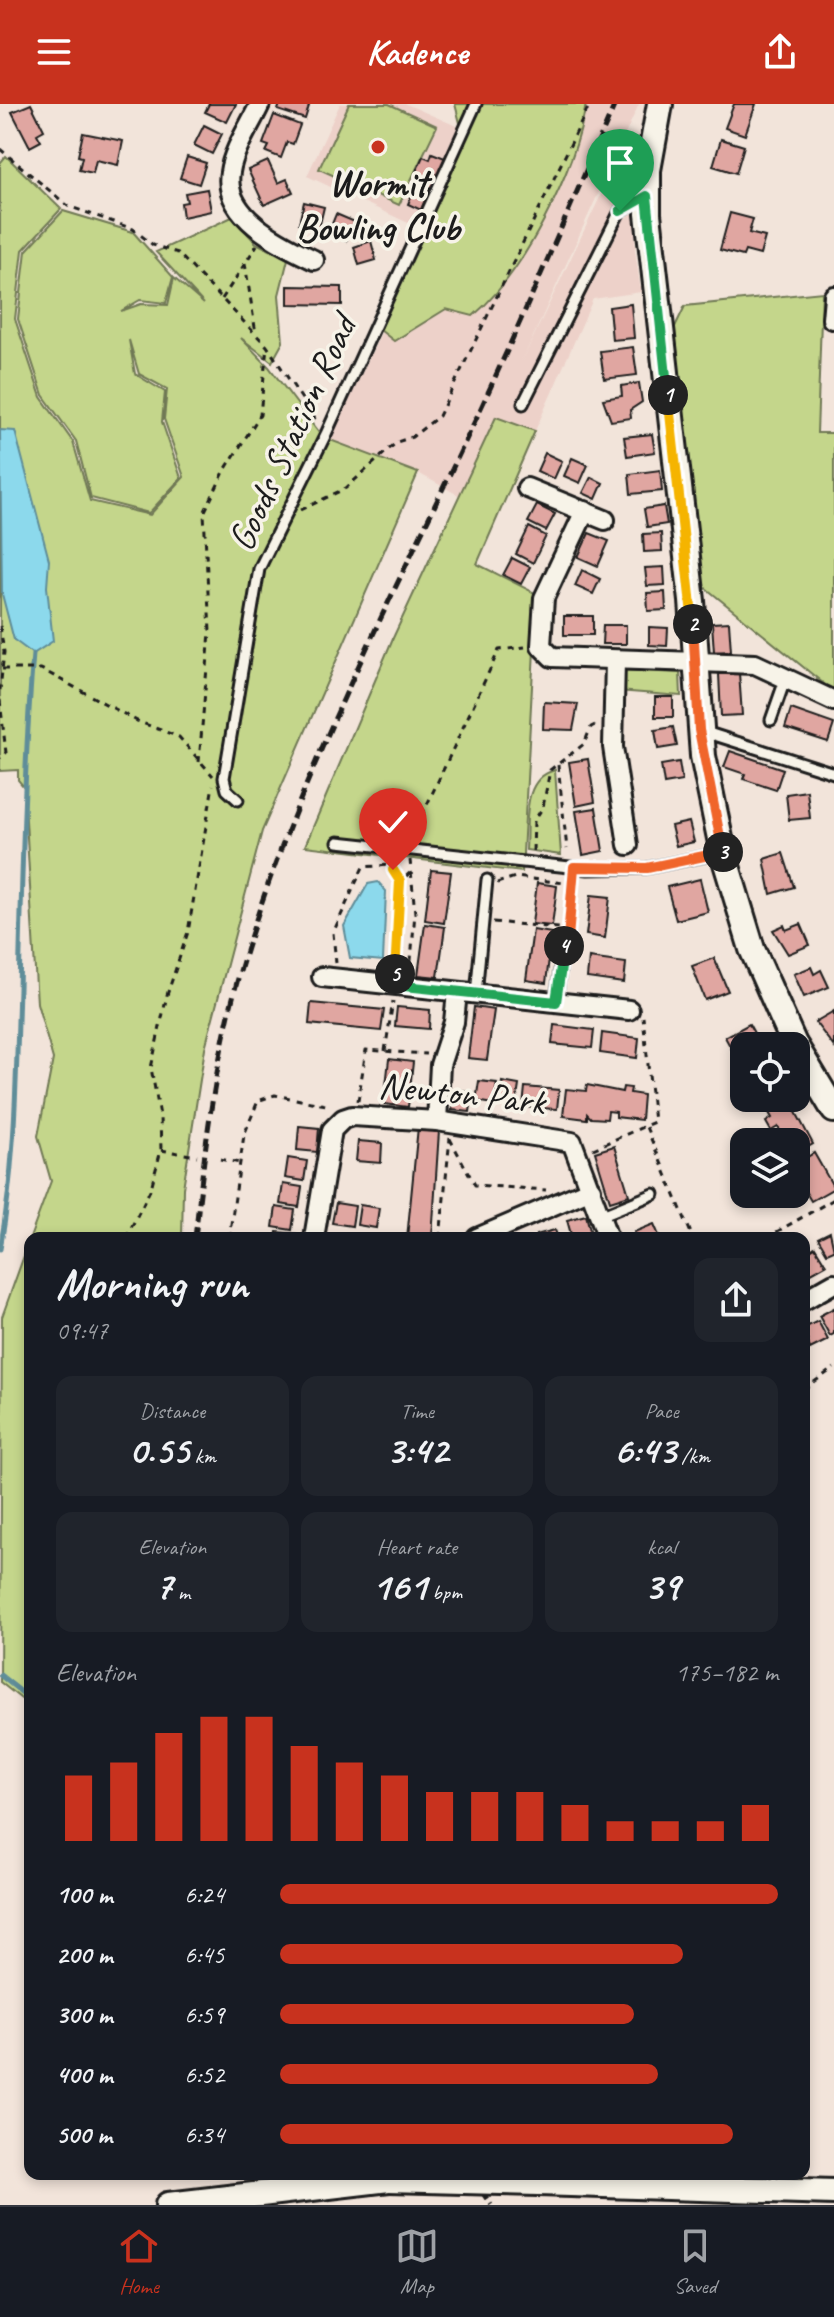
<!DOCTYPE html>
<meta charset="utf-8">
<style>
:root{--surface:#171b24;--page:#20242c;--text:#f1f3f6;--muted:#9ea1a6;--line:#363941;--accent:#c8321e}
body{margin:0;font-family:Caveat,sans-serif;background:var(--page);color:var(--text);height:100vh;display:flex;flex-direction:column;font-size:30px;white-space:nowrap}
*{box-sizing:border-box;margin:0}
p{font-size:26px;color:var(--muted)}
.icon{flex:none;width:44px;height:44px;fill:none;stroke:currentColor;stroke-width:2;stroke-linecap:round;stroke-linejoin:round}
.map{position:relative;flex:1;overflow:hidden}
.details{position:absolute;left:24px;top:1128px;width:786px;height:948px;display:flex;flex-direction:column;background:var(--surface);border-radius:16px;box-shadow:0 4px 12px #0003}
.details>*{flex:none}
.tools{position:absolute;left:730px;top:928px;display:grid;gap:16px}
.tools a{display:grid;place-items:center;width:80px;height:80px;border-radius:16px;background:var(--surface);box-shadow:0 4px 12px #0003;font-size:40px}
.pin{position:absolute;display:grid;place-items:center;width:68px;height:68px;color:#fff;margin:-82px -34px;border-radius:50% 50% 50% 0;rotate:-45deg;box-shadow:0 0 8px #0007}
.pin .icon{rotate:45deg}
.km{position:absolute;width:40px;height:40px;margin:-20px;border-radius:50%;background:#222;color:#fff;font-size:22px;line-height:40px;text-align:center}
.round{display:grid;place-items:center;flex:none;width:84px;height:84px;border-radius:16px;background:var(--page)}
.headline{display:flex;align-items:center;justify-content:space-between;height:136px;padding:0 32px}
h1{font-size:44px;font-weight:700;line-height:60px}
.stats{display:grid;grid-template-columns:repeat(3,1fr);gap:12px;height:136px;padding:8px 32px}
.stats div{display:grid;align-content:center;border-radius:16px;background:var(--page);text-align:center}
.stats b{font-size:40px;font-weight:700}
.stats small{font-size:22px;font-weight:400}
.stats p{font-size:22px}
.chart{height:224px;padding:16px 32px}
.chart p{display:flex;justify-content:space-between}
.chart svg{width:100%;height:144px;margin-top:8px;stroke:var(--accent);stroke-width:6}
ul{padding:0 32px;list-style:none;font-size:26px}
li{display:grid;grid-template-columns:128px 96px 1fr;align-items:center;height:60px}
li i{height:20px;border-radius:10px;background:var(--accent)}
header{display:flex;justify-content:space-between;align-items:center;height:104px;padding:0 32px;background:var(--accent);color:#fff;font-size:36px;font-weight:700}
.tabs{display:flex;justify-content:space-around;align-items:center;height:112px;border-top:2px solid var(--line);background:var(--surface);font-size:22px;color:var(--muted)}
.tabs a{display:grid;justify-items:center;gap:4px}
.tabs .selected{color:var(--accent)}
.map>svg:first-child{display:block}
</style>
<header><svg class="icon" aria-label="menu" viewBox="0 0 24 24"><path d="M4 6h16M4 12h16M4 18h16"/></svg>Kadence<svg class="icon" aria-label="share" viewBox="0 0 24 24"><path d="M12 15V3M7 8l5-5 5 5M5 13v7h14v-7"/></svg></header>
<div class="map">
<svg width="834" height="2101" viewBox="0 0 834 2101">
<rect width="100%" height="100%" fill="#f2e4da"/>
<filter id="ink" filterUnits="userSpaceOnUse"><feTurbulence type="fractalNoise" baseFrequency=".0125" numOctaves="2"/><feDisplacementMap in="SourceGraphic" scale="16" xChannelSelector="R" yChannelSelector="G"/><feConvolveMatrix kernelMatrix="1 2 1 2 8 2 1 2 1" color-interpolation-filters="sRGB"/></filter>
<g filter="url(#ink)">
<!-- built -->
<g fill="#edd1c9">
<polygon points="340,0 406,0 461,24 417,123 307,72"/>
<polygon points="550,0 639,0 522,257 620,51 636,52 635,146 641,188 593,195 535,327 496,313 460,392 418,369 330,336 386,219"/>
</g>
<!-- green -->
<g fill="#c4d68b" stroke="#707954" stroke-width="2">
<polygon points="349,0 389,0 437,22 399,101 319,65"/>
<path d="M455 0H586C575 67 524 169 473 212L446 205 394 237 380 226 464 34Z"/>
<polygon points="6,52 61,105 23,146 15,215 41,293 73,338 90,397 150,411 184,373 164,315 167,285 139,270 129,236 135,270 165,288 162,318 181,374 149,409 91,394 76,337 43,291 18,215 26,147 63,107 133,128 173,173 166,199 140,196 121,207 141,200 168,201 174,174 204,200 156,148 232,113 256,139 288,155 279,191 283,238 272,258 241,234 269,263 322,333 418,369 262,727 205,944 183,1084 182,1134 30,1134 51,1077 38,1032 53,955 37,899 24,683 18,676 18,666 0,667 0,59"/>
<polygon points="822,188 817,329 834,329 834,588 702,481 671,231 685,202"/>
<polygon points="496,313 535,327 477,460 537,490 522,768 305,742 393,534"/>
<polygon points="619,566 680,569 681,592 618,587"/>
<path d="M555 666 561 751 526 746C528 717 521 675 555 666Z"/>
<polygon points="30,1135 30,1602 0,1578 2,1213"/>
</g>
<!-- water -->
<g fill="#8cd9ec" stroke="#5f8d99" stroke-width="2">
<polygon points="0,326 15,327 49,456 47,483 53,537 33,550 14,536 2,490"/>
<polygon points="378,778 386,787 383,857 350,854 344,822 368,780"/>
</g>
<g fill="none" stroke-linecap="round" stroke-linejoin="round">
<!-- stream -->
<g stroke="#5f8d99" stroke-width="5">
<path d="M0 1145C16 1059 16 972 19 885 22 773 24 661 33 550"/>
<polyline points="0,1571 30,1595"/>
</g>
</g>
<!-- building -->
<g fill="#e0a6a1" stroke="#1c1c1c" stroke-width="2">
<polygon points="31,0 44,26 37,30 41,37 30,43 12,8"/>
<polygon points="209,0 236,0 227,18 205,8"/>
<polygon points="280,0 305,0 309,2 305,15 278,6"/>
<polygon points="734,0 756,0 745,31 725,24"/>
<polygon points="274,11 300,21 293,40 287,38 281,54 266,48 269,42 263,40"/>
<polygon points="204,21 222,30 212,50 194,41"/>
<polygon points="83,29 123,37 118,61 96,56 93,69 79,66 82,53 78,52"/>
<polygon points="721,35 744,42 736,69 713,62"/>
<polygon points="432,49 445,54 432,84 417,78 421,70 416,68 423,52 430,55"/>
<polygon points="187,53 206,59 199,80 180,74"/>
<polygon points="268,57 278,79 287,75 293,88 264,101 248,66"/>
<polygon points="417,78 430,84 421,106 408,100"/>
<polygon points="207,85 211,107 183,113 181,99 187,98 185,89"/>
<polygon points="304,98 324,103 319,124 299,119"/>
<polygon points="730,109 753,115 749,129 765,133 760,151 745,147 743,152 720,146"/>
<polygon points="336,110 355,118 346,137 328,130"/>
<polygon points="371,137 376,156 359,161 354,143"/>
<polygon points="288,182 342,183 342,201 288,200"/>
<polygon points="631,200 634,234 612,236 609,203"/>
<polygon points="633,243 637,271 604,275 600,247"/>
<polygon points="639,279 642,298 630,306 631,314 611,317 603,295 622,292 621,282"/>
<polygon points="652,330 655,348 627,352 624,333"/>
<polygon points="545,349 562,357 554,375 537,367"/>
<polygon points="572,354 588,361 580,379 564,372"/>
<polygon points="660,366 662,387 631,390 629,370"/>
<polygon points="591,373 603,379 596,395 583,389"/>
<polygon points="537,401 555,410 546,427 528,418"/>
<polygon points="664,402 667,420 647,423 644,405"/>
<polygon points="529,423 546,432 533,459 516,450"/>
<polygon points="589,429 609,437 598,462 578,453"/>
<polygon points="661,429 662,447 644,448 643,430"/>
<polygon points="512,454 530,463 521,480 503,471"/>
<polygon points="664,463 665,481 647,482 645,464"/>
<polygon points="582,466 600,475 593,490 575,482"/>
<polygon points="665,488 666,506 648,507 647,489"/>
<rect x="564" y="512" width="29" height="19"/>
<polygon points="729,518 731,547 714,548 712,519"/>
<polygon points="603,521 626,521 626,540 602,540"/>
<polygon points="649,523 668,524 667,542 649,541"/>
<polygon points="739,569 742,611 721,612 719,570"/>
<rect x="655" y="593" width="18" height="20"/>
<polygon points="544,598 578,600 573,626 543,625"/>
<polygon points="791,605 834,620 828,638 785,624"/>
<polygon points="673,623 677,642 658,645 655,626"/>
<polygon points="730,647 783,665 776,686 743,675 745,670 724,663"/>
<polygon points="588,655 595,698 576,702 569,658"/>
<polygon points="679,658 682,677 664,680 661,661"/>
<polygon points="807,687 810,714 789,716 786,690"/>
<polygon points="596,704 603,747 583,751 576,707"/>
<polygon points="689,718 694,738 676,742 671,722"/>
<polygon points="783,749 794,783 771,790 764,755"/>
<polygon points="431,766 451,768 444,819 425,816"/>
<polygon points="700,775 708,808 676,816 667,783"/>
<polygon points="537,779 557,782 552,822 532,820"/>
<polygon points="591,791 610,793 605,834 586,831"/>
<polygon points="425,820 445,823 438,873 418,871"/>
<polygon points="801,820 810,841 788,850 773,826 784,821 786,826"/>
<polygon points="533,826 552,829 546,879 526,876"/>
<polygon points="589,854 626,859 624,879 587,874"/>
<polygon points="714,854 728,887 705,896 692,862"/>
<polygon points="811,863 814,870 821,866 829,883 804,893 794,870"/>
<polygon points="311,899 384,906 381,927 309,920"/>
<polygon points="397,903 430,906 429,925 395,922"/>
<polygon points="474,903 494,906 487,956 468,954"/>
<polygon points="834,907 834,943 815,918"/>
<polygon points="749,920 761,942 744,942 742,964 725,933"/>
<polygon points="554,921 594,926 592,944 552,940"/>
<polygon points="602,929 639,934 637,954 600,949"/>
<polygon points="389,955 413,958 408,1003 384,1000"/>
<polygon points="479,977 497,979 494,1000 476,997"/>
<polygon points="502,978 519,981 516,1001 499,999"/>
<polygon points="587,981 622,988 623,983 631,984 630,989 643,991 641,1016 616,1013 616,1008 608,1007 607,1015 591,1014 587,1010 587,1015 563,1012 566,985 586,987"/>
<polygon points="525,983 559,986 557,1005 523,1003"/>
<polygon points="455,985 473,988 470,1008 452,1006"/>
<polygon points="789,995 813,1040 797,1049 796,1038 786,1038 778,1023 771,1027 766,1018 772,1014 768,1007"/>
<polygon points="299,1022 319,1024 317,1048 297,1046"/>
<polygon points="418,1023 439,1027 432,1134 407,1134"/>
<polygon points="358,1037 382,1039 381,1059 356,1057"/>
<polygon points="614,1042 629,1091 610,1097 595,1048"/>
<polygon points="814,1049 834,1084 811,1097 796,1072 796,1060"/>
<polygon points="288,1054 307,1057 304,1077 285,1074"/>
<polygon points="283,1080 302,1083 299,1103 280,1100"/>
<polygon points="336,1099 355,1102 352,1122 332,1119"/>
<polygon points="360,1101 379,1104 376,1124 357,1121"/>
<polygon points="276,1103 295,1106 292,1126 273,1123"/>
<polygon points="586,1111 591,1130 572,1134 567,1116"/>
<polygon points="654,1120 660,1134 636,1134 634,1128"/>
<polygon points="555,1126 558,1134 537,1134 536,1131"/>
<polygon points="277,1128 297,1130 297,1134 276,1134"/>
<polygon points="830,1128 834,1146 827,1149 818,1134"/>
<polygon points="815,1143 826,1161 804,1173 804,1150"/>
<polygon points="834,1204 834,1230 830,1232 819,1212"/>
<polygon points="818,1217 828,1236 810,1245 804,1224"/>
</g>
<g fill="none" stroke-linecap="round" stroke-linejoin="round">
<defs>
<g id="lane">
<polyline points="523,300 620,107 645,93"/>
<polyline points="771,616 785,576"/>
<polyline points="702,627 834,669"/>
<polyline points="238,696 227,686 224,674 259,465 326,330 476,0"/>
<polyline points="338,738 588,765 647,764 720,749"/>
<polyline points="476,890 487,776"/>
<polyline points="556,898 563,844"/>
<polyline points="600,1112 654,1090"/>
</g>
<g id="street">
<path d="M260 0C251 20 233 46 230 68 222 113 283 141 314 156"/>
<polyline points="832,215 834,192"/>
<polyline points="527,384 605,416"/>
<polyline points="585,407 544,494 541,542 552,553 755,560 834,597"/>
<polyline points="615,557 613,643 628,741"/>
<polyline points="322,873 629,906"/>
<polyline points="437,1017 440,961 454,918 457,888"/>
<polyline points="314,1134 332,1026 343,1015 352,1012 437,1017 572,1038 608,1134"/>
<polyline points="477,1134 591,1085"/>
<polyline points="804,1196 834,1179"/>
</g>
<g id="secondary">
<polyline points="660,0 648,66 648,110 692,497 703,652 723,749 752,845 795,942"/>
<polyline points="796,943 834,1006"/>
<polyline points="538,2079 834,2088"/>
<polyline points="168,2101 389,2075"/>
</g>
</defs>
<!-- lane casing -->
<use href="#lane" stroke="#1c1c1c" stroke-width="15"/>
<!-- street casing -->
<use href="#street" stroke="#1c1c1c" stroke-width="24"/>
<!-- secondary casing -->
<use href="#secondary" stroke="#1c1c1c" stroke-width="30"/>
<!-- path -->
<g stroke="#1c1c1c" stroke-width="3" stroke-dasharray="6 6" stroke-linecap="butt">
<polyline points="0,45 68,102 133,125 153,141 178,149 267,242 317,318"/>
<polyline points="245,159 256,230"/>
<polyline points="222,195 257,141"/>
<polyline points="301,406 346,384 397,338 412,333 439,312 590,0"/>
<polyline points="0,522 4,548 0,586"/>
<polyline points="2,565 41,565 137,617 179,633 213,672"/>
<polyline points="0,596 6,649 0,654"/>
<polyline points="199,658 210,528 204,409 225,366 260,311 267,242"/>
<polyline points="558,661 567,745"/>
<polyline points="412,733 499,546 525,543"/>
<polyline points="533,747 534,717 543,703 550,666 584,640 591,623 597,620"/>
<polyline points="410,756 415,809 410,868"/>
<polyline points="497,779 515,773 573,780"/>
<polyline points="493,818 569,825"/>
<polyline points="567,835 573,779"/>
<polyline points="336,859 333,829 363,763 390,761 400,777"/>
<polyline points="395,865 397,780 411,768"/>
<polyline points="385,947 393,897"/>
<polyline points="358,997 366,946 426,950"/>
<polyline points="646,1023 693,1134"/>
<polyline points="450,1035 475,1081 546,1086"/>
<polyline points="593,1045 654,1018 643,913"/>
<polyline points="161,1046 197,1052"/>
<polyline points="220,1055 240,1059"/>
<polyline points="126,1134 151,1084 161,1046 160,1012 151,964 167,891 188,828 213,681"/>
<polyline points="229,1134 244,1031 258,997 275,991 331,1002"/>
<polyline points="440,1134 450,1034"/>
<polyline points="766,1134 834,1095"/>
<polyline points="804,1285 834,1264"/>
</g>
<!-- lane -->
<use href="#lane" stroke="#f7f3e8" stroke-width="9"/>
<!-- street -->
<use href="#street" stroke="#f7f3e8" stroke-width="18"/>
<!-- secondary -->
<use href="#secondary" stroke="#f7f3e8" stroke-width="24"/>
<!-- rail -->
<g stroke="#1c1c1c" stroke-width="5" stroke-dasharray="12 6" stroke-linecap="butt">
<path d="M195 1134C205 1042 216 947 243 857 295 683 378 521 456 357 512 240 563 119 615 0"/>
<polyline points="470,2070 491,2101"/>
</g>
<defs>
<polyline id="secondary-bridge" points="389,2075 538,2079"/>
</defs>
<!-- secondary-bridge casing -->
<use href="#secondary-bridge" stroke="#1c1c1c" stroke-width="30" stroke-linecap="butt"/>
<!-- secondary-bridge -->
<use href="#secondary-bridge" stroke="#f7f3e8" stroke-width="24"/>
</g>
</g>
<g fill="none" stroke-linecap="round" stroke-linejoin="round" filter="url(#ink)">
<defs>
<polyline id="split-1" points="620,107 647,92 668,291"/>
<polyline id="split-2" points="668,291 693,520"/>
<polyline id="split-3" points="693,520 699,626 723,748"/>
<polyline id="split-4" points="564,842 568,834 574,763 647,764 723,748"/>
<polyline id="split-5" points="395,870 395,881 556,898 564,842"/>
<polyline id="split-6" points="393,766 400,777 395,870"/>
</defs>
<!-- split-1 casing -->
<use href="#split-1" stroke="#fff" stroke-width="16"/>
<!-- split-2 casing -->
<use href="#split-2" stroke="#fff" stroke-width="16"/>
<!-- split-3 casing -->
<use href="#split-3" stroke="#fff" stroke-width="16"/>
<!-- split-4 casing -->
<use href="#split-4" stroke="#fff" stroke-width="16"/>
<!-- split-5 casing -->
<use href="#split-5" stroke="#fff" stroke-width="16"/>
<!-- split-6 casing -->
<use href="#split-6" stroke="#fff" stroke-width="16"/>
<!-- split-1 -->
<use href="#split-1" stroke="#22a559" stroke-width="10"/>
<!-- split-2 -->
<use href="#split-2" stroke="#f5b400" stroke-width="10"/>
<!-- split-3 -->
<use href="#split-3" stroke="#f0652b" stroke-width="10"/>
<!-- split-4 -->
<use href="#split-4" stroke="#f0652b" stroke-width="10"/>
<!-- split-5 -->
<use href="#split-5" stroke="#22a559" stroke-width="10"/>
<!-- split-6 -->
<use href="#split-6" stroke="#f5b400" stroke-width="10"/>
</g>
<!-- markers -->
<circle fill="#c8321e" stroke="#f7f3e8" stroke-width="3" cx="378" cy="43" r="8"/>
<g text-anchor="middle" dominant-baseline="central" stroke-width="7" stroke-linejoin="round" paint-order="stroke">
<!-- poi labels -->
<g font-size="38" font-weight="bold" fill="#1c1c1c" stroke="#f7f3e8">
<text x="378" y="79">Wormit<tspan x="378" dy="44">Bowling Club</tspan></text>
</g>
<!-- street labels -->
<g font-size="38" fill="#1c1c1c" stroke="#f7f3e8">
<text transform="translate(292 329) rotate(-65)">Goods Station Road</text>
<text transform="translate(462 989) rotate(6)">Newton Park</text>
</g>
</g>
</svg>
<div class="tools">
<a><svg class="icon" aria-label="locate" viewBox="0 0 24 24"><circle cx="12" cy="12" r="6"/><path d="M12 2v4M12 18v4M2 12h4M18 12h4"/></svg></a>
<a><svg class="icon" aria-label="layers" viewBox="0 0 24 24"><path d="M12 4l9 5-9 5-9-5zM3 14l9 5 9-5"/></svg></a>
</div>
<div class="pin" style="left:620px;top:107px;background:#1e9e55"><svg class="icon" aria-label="arrive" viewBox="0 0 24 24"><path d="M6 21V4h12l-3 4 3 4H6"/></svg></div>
<div class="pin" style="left:393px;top:766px;background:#d93025"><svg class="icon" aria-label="check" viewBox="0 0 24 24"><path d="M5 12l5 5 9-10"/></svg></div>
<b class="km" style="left:668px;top:291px">1</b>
<b class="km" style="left:693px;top:520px">2</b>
<b class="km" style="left:723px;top:748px">3</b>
<b class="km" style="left:564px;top:842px">4</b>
<b class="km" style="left:395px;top:870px">5</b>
<section class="details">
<div class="headline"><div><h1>Morning run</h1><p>09:47</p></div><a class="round"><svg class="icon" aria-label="share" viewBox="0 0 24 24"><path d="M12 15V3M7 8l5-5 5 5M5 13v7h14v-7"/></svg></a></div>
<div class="stats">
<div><p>Distance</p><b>0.55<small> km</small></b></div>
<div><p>Time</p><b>3:42</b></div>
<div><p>Pace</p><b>6:43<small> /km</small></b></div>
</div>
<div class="stats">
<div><p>Elevation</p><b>7<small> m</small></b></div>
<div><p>Heart rate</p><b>161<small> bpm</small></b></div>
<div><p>kcal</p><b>39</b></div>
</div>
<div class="chart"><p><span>Elevation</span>175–182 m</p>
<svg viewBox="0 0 160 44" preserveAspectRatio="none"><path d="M5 44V24M15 44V20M25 44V11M35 44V6M45 44V6M55 44V15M65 44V20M75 44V24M85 44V29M95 44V29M105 44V29M115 44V33M125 44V38M135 44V38M145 44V38M155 44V33"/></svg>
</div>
<ul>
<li><b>100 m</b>6:24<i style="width:100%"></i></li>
<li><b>200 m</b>6:45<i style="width:81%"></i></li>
<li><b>300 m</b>6:59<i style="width:71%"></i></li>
<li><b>400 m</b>6:52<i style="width:76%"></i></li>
<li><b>500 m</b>6:34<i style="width:91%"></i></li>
</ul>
</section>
</div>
<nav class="tabs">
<a class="selected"><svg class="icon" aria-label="home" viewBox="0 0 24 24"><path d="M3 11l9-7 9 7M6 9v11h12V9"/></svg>Home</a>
<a><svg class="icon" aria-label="map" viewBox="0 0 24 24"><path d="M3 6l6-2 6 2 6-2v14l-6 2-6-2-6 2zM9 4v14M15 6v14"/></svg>Map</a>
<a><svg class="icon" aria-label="saved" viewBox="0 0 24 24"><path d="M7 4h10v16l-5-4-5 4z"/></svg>Saved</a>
</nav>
